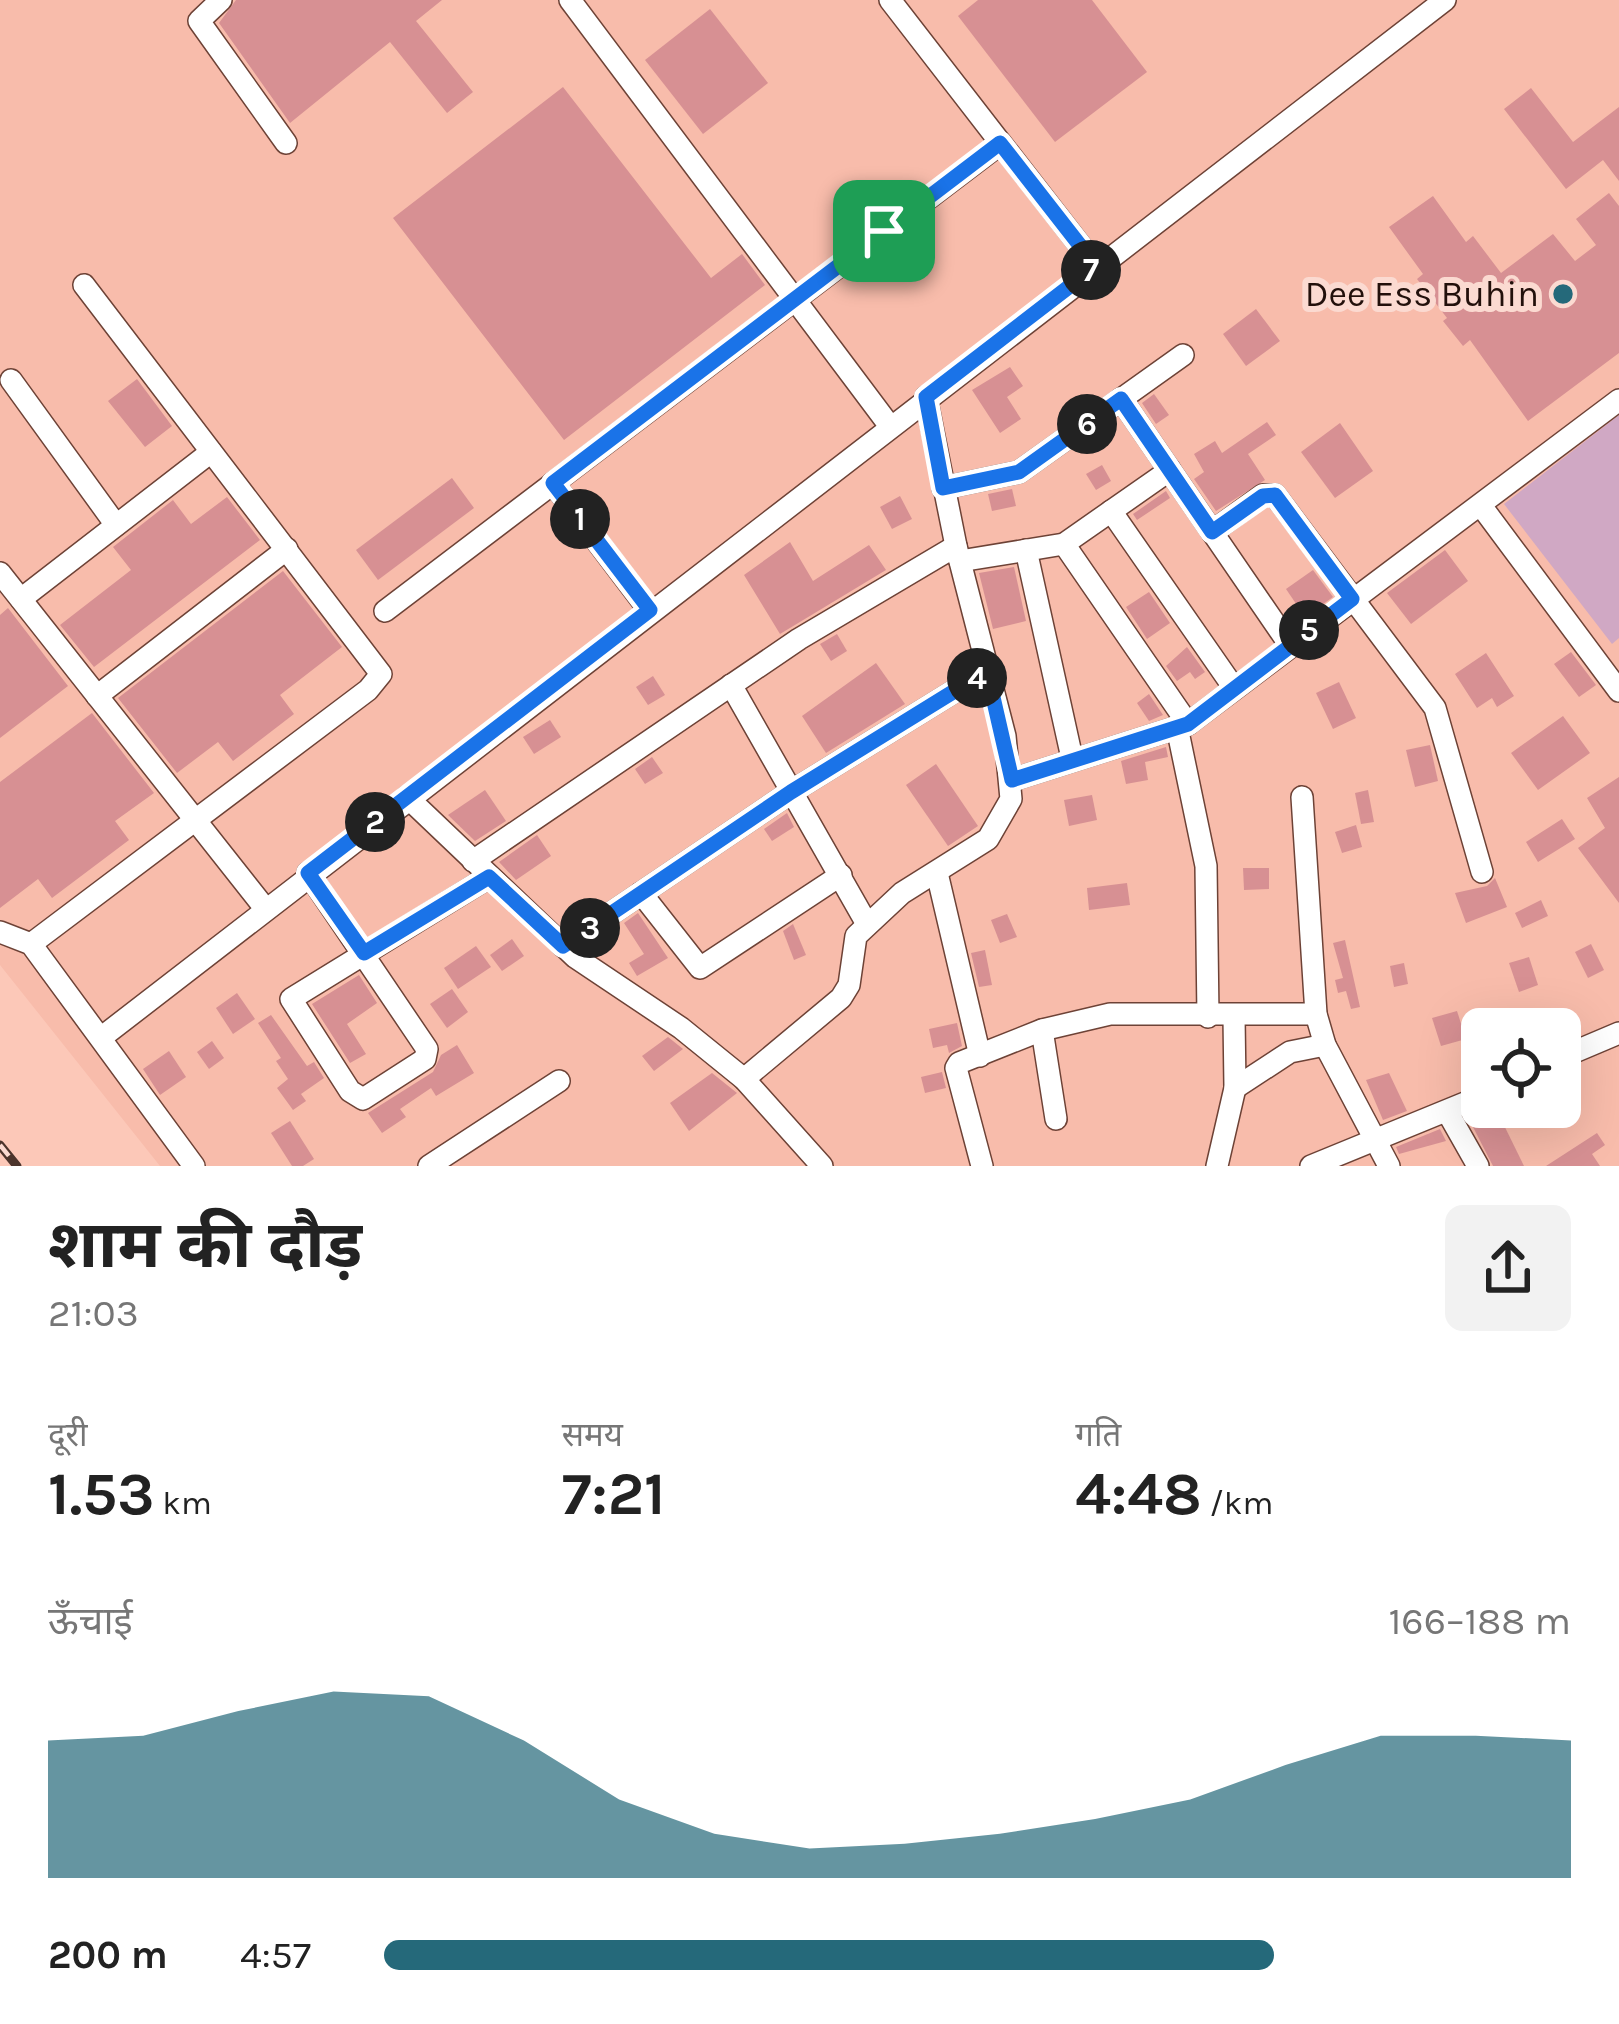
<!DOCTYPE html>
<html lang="hi">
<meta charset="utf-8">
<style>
:root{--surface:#fff;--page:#f2f2f2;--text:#222;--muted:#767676;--accent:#25697a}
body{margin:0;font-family:Karla,"Noto Sans Devanagari",sans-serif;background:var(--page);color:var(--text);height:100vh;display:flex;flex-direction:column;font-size:45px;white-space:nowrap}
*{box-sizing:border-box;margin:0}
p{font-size:39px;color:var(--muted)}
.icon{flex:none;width:66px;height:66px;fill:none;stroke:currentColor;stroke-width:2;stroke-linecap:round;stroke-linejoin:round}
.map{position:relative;height:1166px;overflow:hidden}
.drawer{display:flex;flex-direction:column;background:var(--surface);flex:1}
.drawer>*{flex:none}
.controls{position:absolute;left:1461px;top:1008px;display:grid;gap:24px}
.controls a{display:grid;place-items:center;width:120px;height:120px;border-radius:18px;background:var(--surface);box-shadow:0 12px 48px #0002;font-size:60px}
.pin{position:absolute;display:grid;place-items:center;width:102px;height:102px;color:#fff;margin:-51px;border-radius:24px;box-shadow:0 6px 18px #0006}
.km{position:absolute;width:60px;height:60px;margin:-30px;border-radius:50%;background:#222;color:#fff;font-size:33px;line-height:60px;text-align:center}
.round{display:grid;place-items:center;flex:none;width:126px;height:126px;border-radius:18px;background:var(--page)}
.head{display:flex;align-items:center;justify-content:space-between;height:204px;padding:0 48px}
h1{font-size:66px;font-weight:700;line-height:90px}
.stats{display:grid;grid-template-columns:repeat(3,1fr);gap:18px;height:204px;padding:12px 48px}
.stats div{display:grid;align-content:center}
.stats b{font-size:60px;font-weight:700}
.stats small{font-size:33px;font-weight:400}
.stats p{font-size:33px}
.chart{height:336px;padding:24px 48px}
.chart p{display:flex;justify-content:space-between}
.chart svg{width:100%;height:216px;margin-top:12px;fill:var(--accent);opacity:.7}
ul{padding:0 48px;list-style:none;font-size:39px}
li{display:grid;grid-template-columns:192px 144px 1fr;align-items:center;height:90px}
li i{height:30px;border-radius:15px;background:var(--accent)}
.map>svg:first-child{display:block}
</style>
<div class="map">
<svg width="1619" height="1166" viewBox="0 0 1619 1166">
<rect width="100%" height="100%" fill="#fcc8b8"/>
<!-- built -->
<path fill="#f8bcab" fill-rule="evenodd" d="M0 0H1619V1166H160L0 965ZM1482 1029H1560V1107H1482Z"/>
<!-- green -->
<polygon fill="#d0a8c4" points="1619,415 1619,638 1612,644 1504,504"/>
<!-- building -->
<g fill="#d79093">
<polygon points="236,0 442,0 416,21 473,92 447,113 390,42 290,123 219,23"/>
<polygon points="978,0 1092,0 1147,72 1055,142 958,16"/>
<polygon points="710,9 768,83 703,134 645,60"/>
<polygon points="563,87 711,278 742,254 765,285 564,440 393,218"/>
<polygon points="1531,88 1573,142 1619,107 1619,181 1603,160 1566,189 1504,109"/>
<polygon points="1609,193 1619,206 1619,353 1528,421 1470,340 1463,346 1443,321 1447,318 1417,279 1423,274 1389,227 1433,196 1466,242 1473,236 1501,273 1553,234 1575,261 1596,245 1576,219"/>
<polygon points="1256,309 1280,341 1246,366 1223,334"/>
<polygon points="1010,367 1023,386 1007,397 1021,419 1000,433 972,390"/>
<polygon points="137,379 172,426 145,447 108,401"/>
<polygon points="1154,394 1169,415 1156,424 1142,403"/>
<polygon points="1267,422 1276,435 1248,454 1265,480 1216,511 1194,479 1204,472 1194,454 1215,441 1222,453"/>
<polygon points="1340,423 1373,471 1335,498 1301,452"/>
<polygon points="1102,465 1111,481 1096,490 1086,474"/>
<polygon points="452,478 474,508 378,580 356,550"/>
<polygon points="1012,489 1016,506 992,511 988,494"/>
<polygon points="1166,491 1170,498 1137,520 1133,514"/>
<polygon points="900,496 912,519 892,529 880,507"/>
<polygon points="227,497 260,540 94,667 60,625 131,570 113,547 173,500 191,524"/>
<polygon points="790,542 813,581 869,545 886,570 780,634 744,575"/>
<polygon points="1445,550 1468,581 1411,624 1387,593"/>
<polygon points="1014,567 1026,621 993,629 979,573"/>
<polygon points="1313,570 1333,597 1305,617 1286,589"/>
<polygon points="283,571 342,647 280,695 294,714 233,761 218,742 177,773 118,698"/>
<polygon points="1149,592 1170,623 1147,639 1126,607"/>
<polygon points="8,608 68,686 0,738 0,615"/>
<polygon points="837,634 847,651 831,661 820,644"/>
<polygon points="1187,647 1205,672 1195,679 1190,672 1177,681 1166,666"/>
<polygon points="1571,652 1596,685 1579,697 1554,664"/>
<polygon points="1486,653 1514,696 1497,707 1492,698 1477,708 1455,674"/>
<polygon points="876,663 905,704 826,753 802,716"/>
<polygon points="653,676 665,695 648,705 636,687"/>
<polygon points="1339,682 1356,718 1333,729 1316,693"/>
<polygon points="1149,694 1163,715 1149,721 1137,703"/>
<polygon points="92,713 154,793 115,821 129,840 52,898 38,879 0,908 0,782"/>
<polygon points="1563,716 1590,753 1538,790 1511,753"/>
<polygon points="550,720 561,737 534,754 523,737"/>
<polygon points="1430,745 1438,781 1415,787 1406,750"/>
<polygon points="1166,747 1168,757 1145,762 1148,780 1126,784 1121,761"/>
<polygon points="652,757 663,773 645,784 635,769"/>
<polygon points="936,764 978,826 948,846 906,785"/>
<polygon points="1619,777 1619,903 1578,848 1605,828 1587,798"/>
<polygon points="485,790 506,821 475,841 448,815"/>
<polygon points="1368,790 1374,822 1361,824 1355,793"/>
<polygon points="1092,795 1097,820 1069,826 1064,800"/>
<polygon points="787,813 794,827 772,841 764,829"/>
<polygon points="1562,819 1575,839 1538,862 1526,842"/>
<polygon points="1356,825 1362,847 1342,853 1335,832"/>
<polygon points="537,835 551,856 516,880 499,862"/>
<polygon points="1243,868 1269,868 1269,889 1244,890"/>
<polygon points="1495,878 1507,907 1466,923 1455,893 1487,886"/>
<polygon points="1127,883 1130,905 1089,910 1087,888"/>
<polygon points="1541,900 1548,916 1522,928 1515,913"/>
<polygon points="638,913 668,958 637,976 629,963 644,954 624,923"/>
<polygon points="1007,914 1017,937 1000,943 991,920"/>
<polygon points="793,924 806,955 794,960 783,931"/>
<polygon points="512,939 524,956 502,971 490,955"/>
<polygon points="1345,940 1360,1007 1351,1009 1346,991 1338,993 1335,980 1343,978 1333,943"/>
<polygon points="1591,944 1604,970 1588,978 1575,952"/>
<polygon points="476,946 491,967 458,989 444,968"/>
<polygon points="985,950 992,985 979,987 971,953"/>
<polygon points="1529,957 1538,985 1519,992 1509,963"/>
<polygon points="1404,963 1408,984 1394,987 1390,966"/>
<polygon points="359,975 377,1003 347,1024 366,1054 350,1063 312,1004"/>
<polygon points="452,989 468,1012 447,1028 430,1004"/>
<polygon points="237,993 255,1019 233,1034 216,1008"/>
<polygon points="1457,1011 1466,1039 1441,1046 1432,1018"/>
<polygon points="271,1015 307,1066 314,1062 324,1078 301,1094 306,1101 293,1110 277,1088 288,1079 276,1061 281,1058 258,1023"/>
<polygon points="957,1023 962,1046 949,1053 947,1045 933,1048 929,1029"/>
<polygon points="668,1037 683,1049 654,1071 642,1056"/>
<polygon points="212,1041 224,1058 209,1069 197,1052"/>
<polygon points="457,1045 474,1073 436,1096 431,1088 400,1109 406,1117 382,1133 368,1113 433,1072 441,1055"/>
<polygon points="169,1051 186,1077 160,1095 143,1069"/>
<polygon points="942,1072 946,1088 925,1093 921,1077"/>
<polygon points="712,1073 737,1093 689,1131 670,1103"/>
<polygon points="1389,1073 1407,1111 1383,1120 1366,1080"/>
<polygon points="1499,1115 1524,1166 1493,1166 1473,1127"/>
<polygon points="290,1121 314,1159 303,1166 292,1166 271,1133"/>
<polygon points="1440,1129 1446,1141 1399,1154 1396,1147"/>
<polygon points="1597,1133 1605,1145 1592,1154 1600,1166 1546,1166"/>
</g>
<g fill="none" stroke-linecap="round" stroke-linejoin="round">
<defs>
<g id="minor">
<polyline points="221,0 199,21 286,143"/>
<polyline points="570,0 889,425"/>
<polyline points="890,0 1096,266"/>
<polyline points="11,380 116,525"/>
<polyline points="1121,399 1289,644"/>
<polyline points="553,483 649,610"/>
<polyline points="943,488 1019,472 1183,355"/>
<polyline points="1482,507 1619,691"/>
<polyline points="1111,511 1234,688"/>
<polyline points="1212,532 1263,495 1275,495 1435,708 1482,872"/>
<polyline points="1026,550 1072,758"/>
<polyline points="960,561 1064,544 1170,470"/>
<polyline points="0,573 264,907"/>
<polyline points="21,599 211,452"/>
<polyline points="385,611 1000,144"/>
<polyline points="731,685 867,924"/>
<polyline points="97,696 287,549"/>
<polyline points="1188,724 1619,400"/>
<polyline points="1177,727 1206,866 1208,1017"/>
<polyline points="1012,780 1188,724 1064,544"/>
<polyline points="407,797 575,957 681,1028 744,1079 822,1166"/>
<polyline points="1302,797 1316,1014 1325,1045 1389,1166"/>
<polyline points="473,861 799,639 956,546"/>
<polyline points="308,873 427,1049 425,1059 363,1099 350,1091 291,999 489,877"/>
<polyline points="937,873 980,1056"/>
<polyline points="641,893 700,968 841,875"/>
<polyline points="0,932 31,944 194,1166"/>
<polyline points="31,944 368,690 381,674 84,285"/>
<polyline points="563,946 791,792 987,671"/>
<polyline points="1042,1030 1056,1119"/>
<polyline points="102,1037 1445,0"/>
<polyline points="1560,1058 1619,1033"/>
<polyline points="744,1079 841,998 849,985 856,936 902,893 988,839 1011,799 1005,736 956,546 926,397"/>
<polyline points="1235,1088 1290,1052 1325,1045"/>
<polyline points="1448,1113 1478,1166"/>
<polyline points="429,1166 559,1081"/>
<polyline points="982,1166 956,1068 959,1063 1042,1030 1110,1014 1316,1014"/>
<polyline points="1217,1166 1235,1088 1234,1017"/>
<polyline points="1311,1166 1482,1096"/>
</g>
</defs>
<!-- minor casing -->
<use href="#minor" stroke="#6d4236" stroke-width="24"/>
<!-- minor -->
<use href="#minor" stroke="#fff" stroke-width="21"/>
<defs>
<polyline id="rail" points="0,1145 17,1166"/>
</defs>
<!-- rail casing -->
<use href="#rail" stroke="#4c342c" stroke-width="9"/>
<!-- rail -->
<use href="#rail" stroke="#fbdad1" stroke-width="4.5" stroke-dasharray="14" stroke-linecap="butt"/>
</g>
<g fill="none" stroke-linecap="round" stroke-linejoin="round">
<defs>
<polygon id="route" points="1000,143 1096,266 926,397 943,488 1019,472 1121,399 1212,532 1263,496 1275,495 1352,599 1188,724 1012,780 987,671 791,792 563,946 489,877 364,953 308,873 650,610 553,483"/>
</defs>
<!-- route casing -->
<use href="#route" stroke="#fff" stroke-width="24"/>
<!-- route -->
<use href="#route" stroke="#1a73e8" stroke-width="15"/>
</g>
<!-- markers -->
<circle fill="#25697a" stroke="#fbdad1" stroke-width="4.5" cx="1563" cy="294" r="12"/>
<g text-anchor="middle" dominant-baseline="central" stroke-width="12" stroke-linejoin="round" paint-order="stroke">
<!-- poi labels -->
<g font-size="36" fill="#22100b" stroke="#fbdad1" text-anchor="end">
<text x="1539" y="294">Dee Ess Buhin</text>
</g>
</g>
</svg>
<div class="controls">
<a><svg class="icon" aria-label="locate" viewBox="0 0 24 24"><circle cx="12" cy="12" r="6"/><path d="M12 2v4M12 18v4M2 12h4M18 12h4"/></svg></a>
</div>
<div class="pin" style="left:884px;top:231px;background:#1e9e55"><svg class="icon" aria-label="arrive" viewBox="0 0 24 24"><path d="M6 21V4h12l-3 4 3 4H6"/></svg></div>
<b class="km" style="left:580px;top:519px">1</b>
<b class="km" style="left:375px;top:822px">2</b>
<b class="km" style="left:590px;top:928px">3</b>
<b class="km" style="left:977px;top:678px">4</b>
<b class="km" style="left:1309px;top:630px">5</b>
<b class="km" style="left:1087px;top:424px">6</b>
<b class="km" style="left:1091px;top:270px">7</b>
</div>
<section class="drawer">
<div class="head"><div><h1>शाम की दौड़</h1><p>21:03</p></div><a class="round"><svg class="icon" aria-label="share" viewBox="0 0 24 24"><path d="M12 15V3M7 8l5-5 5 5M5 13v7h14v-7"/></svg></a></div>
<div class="stats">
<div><p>दूरी</p><b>1.53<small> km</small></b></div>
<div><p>समय</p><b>7:21</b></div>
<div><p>गति</p><b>4:48<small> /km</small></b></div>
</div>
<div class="chart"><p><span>ऊँचाई</span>166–188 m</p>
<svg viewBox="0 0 160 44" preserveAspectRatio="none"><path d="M0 44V16L10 15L20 10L30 6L40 7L50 16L60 28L70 35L80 38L90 37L100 35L110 32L120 28L130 21L140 15L150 15L160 16V44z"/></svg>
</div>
<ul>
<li><b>200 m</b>4:57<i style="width:75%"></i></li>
</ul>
</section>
